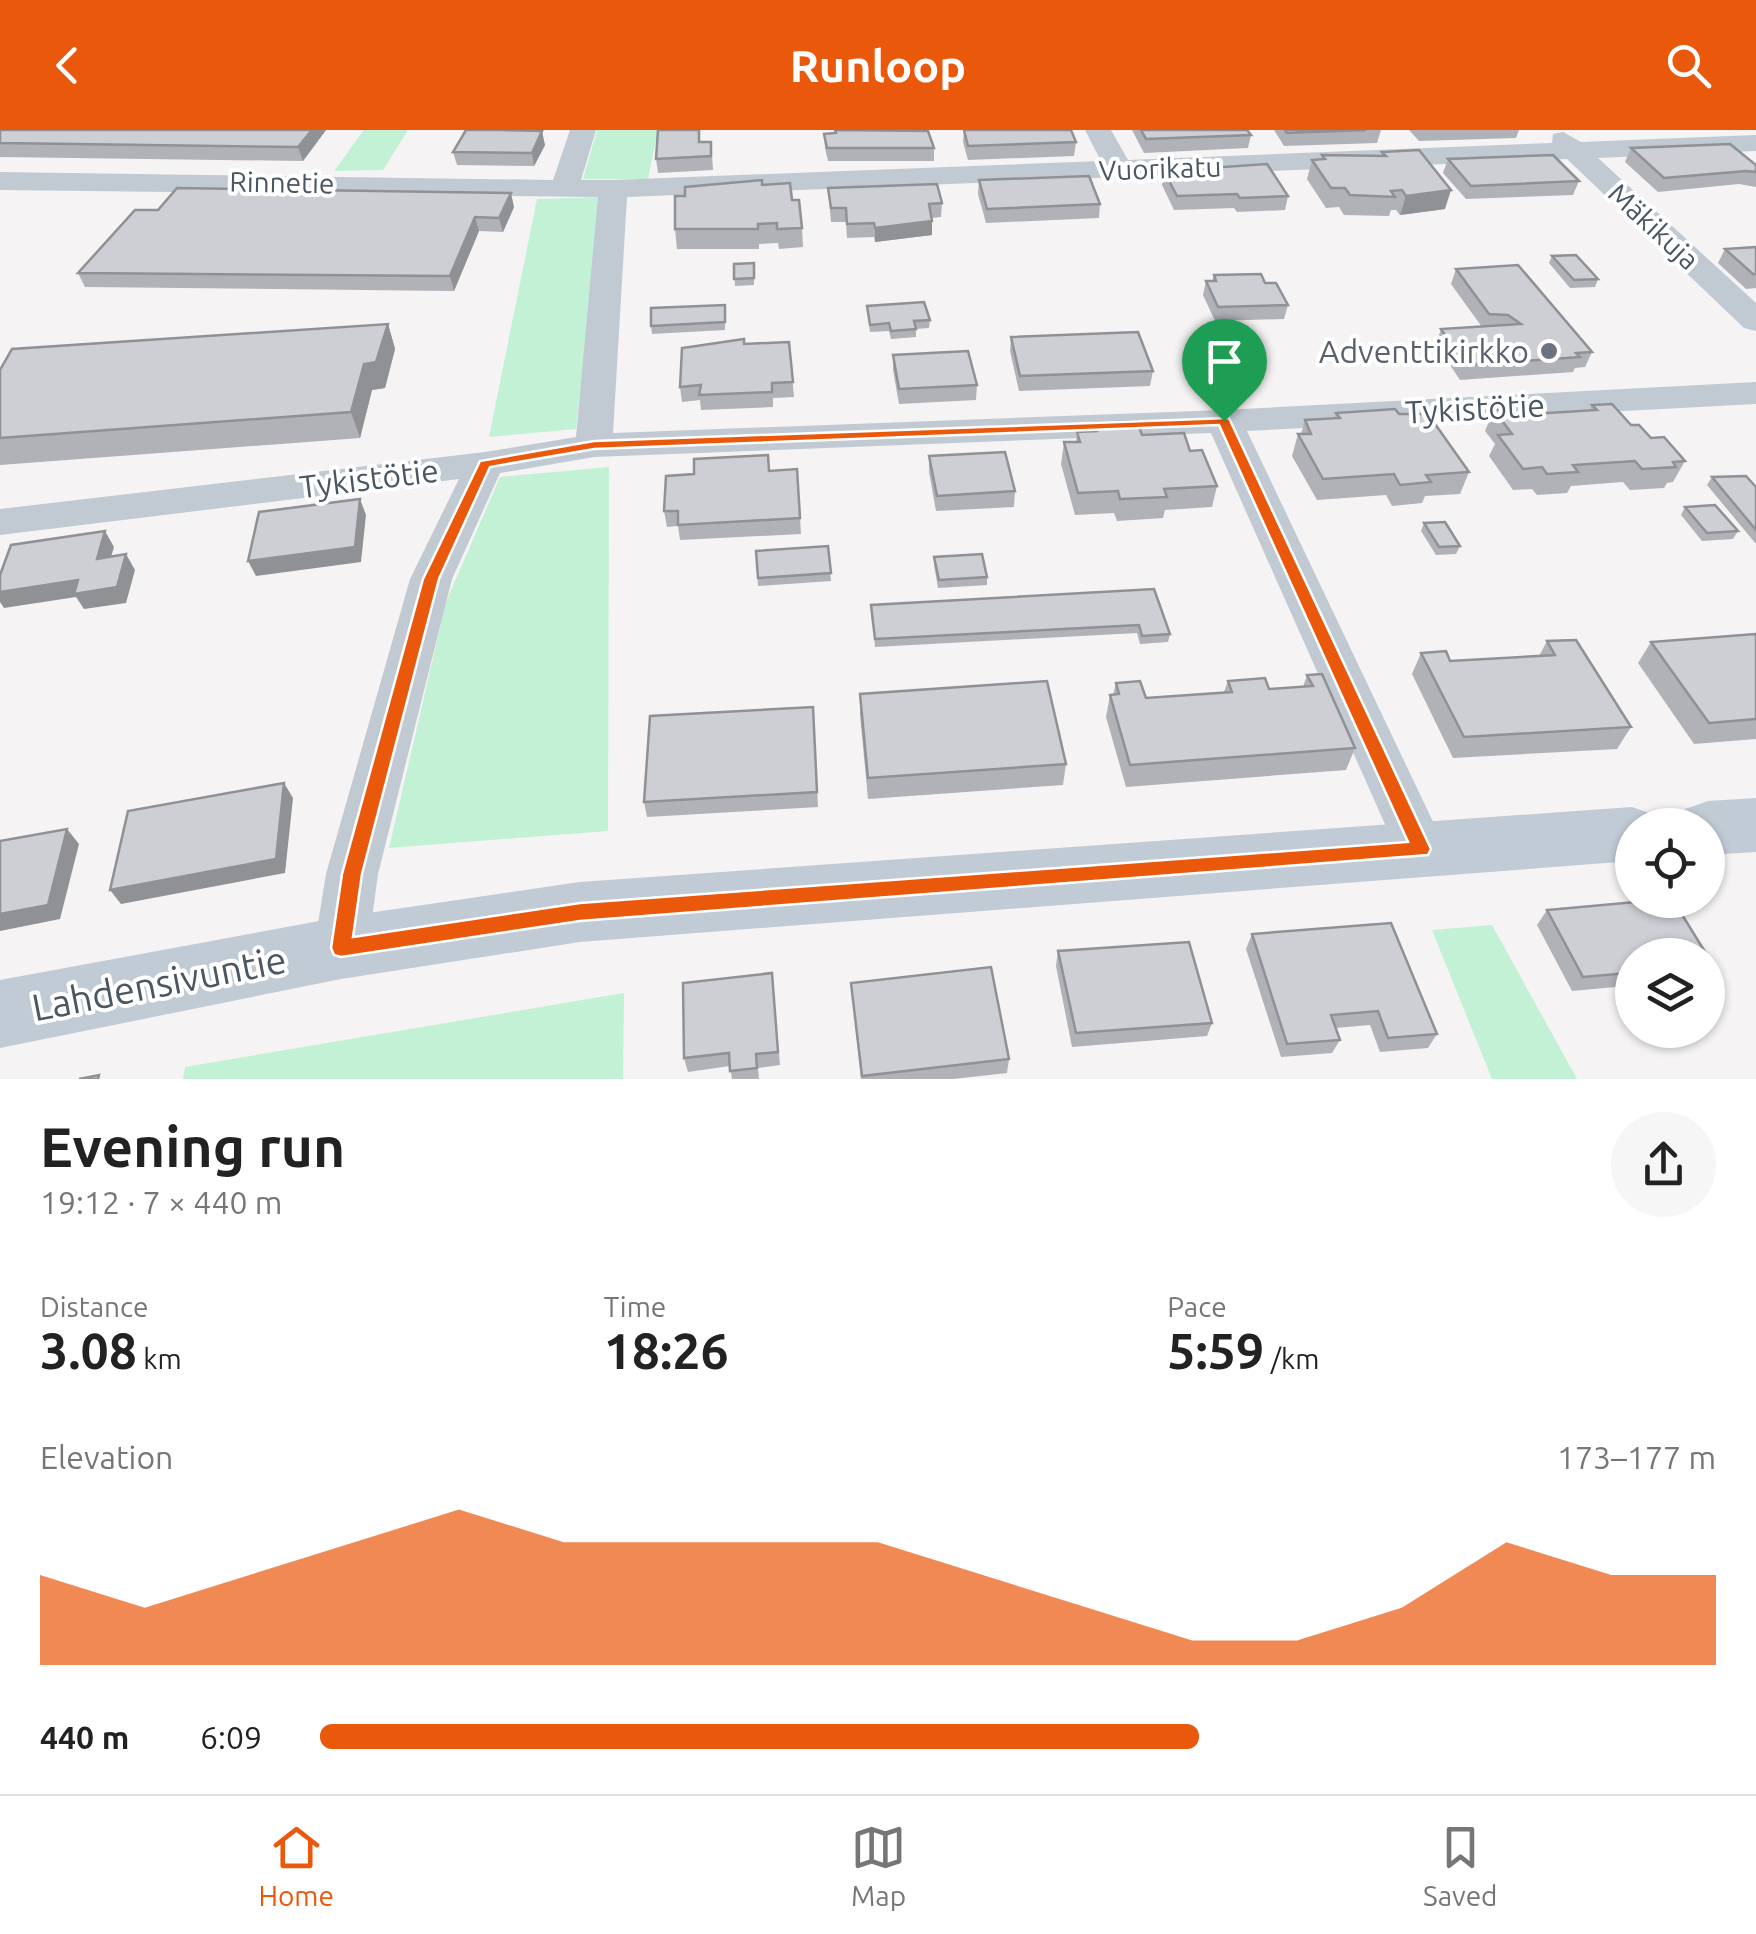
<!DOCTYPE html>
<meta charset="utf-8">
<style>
:root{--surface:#fff;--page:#f6f6f6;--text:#222;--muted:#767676;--line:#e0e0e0;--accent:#ea580c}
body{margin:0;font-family:Ubuntu,sans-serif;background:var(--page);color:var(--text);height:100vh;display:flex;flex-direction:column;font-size:38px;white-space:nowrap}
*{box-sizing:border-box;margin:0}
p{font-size:32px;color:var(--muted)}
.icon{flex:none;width:55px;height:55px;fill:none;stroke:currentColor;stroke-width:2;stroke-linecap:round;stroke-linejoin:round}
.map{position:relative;height:949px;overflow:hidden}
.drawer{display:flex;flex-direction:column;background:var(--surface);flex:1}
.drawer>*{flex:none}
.buttons{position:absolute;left:1615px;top:678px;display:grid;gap:20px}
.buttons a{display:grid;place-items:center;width:110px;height:110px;border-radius:50%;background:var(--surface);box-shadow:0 2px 8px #0004;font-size:50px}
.pin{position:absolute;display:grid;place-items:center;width:85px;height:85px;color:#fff;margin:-102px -42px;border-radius:50% 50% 50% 0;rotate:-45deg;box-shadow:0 0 10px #0007}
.pin .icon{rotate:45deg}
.round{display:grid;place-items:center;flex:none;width:105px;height:105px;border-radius:52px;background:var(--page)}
.overview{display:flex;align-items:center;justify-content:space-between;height:170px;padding:0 40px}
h1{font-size:55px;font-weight:700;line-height:75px}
.figures{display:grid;grid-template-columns:repeat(3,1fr);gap:15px;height:170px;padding:10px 40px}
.figures div{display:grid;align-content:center}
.figures b{font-size:50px;font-weight:700}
.figures small{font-size:28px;font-weight:400}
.figures p{font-size:28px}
.chart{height:280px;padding:20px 40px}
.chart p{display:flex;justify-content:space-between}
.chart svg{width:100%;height:180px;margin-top:10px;fill:var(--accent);opacity:.7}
ul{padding:0 40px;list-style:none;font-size:32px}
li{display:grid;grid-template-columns:160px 120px 1fr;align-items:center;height:75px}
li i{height:25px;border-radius:12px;background:var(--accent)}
header{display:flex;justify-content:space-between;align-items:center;height:130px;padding:0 40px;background:var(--accent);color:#fff;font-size:45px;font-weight:700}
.tab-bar{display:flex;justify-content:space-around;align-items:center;height:140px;border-top:2px solid var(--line);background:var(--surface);font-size:28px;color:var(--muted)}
.tab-bar a{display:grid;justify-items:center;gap:5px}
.tab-bar .current{color:var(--accent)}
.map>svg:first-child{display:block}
</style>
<header><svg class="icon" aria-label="back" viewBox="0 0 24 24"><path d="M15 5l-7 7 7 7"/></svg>Runloop<svg class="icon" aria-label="search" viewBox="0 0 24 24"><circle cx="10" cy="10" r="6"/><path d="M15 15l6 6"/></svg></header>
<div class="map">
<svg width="1756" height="949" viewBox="0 0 1756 949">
<rect width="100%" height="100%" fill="#f5f3f3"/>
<!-- green -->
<g fill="#c3f1d5">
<polygon points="364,0 408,0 383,40 334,41"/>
<polygon points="597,0 658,0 648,49 583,49"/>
<polygon points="601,67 576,299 489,307 537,69"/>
<polygon points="609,337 608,701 389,718 446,472 500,347"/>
<polygon points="1492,795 1577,949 1492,949 1432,800"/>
<polygon points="624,863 623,949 183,949 185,937"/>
</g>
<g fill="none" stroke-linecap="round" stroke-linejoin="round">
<!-- minor -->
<polygon fill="#c1cad2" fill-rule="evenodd" points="570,0 596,0 581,50 613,50 1101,31 1085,0 1111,0 1128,30 1552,13 1553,4 1563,2 1581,12 1756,5 1756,21 1598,28 1756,173 1756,201 1744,198 1567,29 627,67 613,303 1224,280 1756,252 1756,274 1247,301 1446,719 1439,734 1421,740 1403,734 1396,719 1211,303 594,327 500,343 452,449 378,744 368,818 360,835 341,842 322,835 314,818 326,744 410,449 459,349 0,405 0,379 485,322 576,307 598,67 0,60 0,42 553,50"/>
<!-- secondary -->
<g fill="#c1cbd6" fill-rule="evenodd">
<polygon points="1756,668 1756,722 1708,725 1708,695 1677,695 1685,679 1708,671"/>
<polygon points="1632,677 1655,685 1660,695 1632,695 1632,731 580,812 341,849 0,918 0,850 341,787 580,752"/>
</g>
</g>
<!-- wall -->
<g fill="#b0b2b7">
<polygon points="0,0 326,0 303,31 0,27"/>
<polygon points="834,0 914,0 934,18 934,31 828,31 825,18 824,4 834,4"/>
<polygon points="964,0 1076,12 1074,26 968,30 963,12"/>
<polygon points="1132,0 1247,0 1251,5 1248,18 1144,23"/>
<polygon points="1274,0 1381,0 1377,13 1284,16"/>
<polygon points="1409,0 1519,0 1516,8 1419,11"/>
<polygon points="504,1 545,15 534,36 457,35 453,22"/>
<polygon points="700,12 712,25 713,40 658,43 656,29"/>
<polygon points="1631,18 1756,35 1756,57 1739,54 1658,62 1625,32"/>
<polygon points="1382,22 1445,79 1400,85 1396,80 1391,80 1389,86 1344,85 1339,77 1326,78 1307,49 1312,30 1321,30 1322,25 1381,26"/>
<polygon points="1448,29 1579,51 1573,65 1466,69 1443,43"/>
<polygon points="1164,41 1288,66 1285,80 1237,82 1234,78 1174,80 1162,55"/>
<polygon points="979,50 1100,74 1099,88 986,93 978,64"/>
<polygon points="762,55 792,70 802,98 803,117 779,119 778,113 759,114 759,119 677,119 675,99 685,66"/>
<polygon points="828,58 942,73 941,87 932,88 932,105 875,112 874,107 847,108 846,92 831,92"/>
<polygon points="514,77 503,102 479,101 454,161 85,157 78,143"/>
<polygon points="1756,117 1756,158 1746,159 1718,133 1725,119"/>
<polygon points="1552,126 1598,149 1595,157 1570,158 1549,133"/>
<polygon points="754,133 754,155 735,156 734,134"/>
<polygon points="1456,139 1592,222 1585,237 1575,238 1573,242 1460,250 1436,214 1441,199 1482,197 1451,154"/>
<polygon points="1214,145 1265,153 1288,175 1284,189 1215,191 1203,165 1206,151 1212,151"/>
<polygon points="725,175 725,200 652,204 651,196"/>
<polygon points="867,176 930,190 929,198 916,199 916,207 891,209 889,201 870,202"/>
<polygon points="388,194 395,219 385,258 372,260 360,308 0,335 0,240"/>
<polygon points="1011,207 1153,241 1150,256 1019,261 1010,221"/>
<polygon points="789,212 794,267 773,268 773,277 701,280 700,270 682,272 680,257 744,214"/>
<polygon points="893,225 977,255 976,270 899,274 893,240"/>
<polygon points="1592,275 1631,295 1685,331 1673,352 1667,353 1664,358 1630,360 1623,352 1571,356 1567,363 1537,365 1532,359 1513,360 1489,326 1495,314 1485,301 1494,280 1517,285 1589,281"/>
<polygon points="1336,283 1399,284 1469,342 1460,364 1425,366 1422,373 1392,376 1386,365 1317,370 1292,326 1298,304 1301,304 1305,290 1334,289"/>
<polygon points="1094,293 1142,305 1190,321 1217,356 1212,377 1165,380 1163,388 1117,391 1114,383 1075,385 1061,334 1064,312 1076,312 1077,302 1093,301"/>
<polygon points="929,326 1015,361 1014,377 936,381 929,342"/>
<polygon points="797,339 801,404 680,410 678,396 667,397 664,381 769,341"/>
<polygon points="1712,347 1756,357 1756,414 1707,355"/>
<polygon points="1685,377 1738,401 1733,409 1702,411 1681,385"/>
<polygon points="1424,393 1460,416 1456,424 1436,425 1421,401"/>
<polygon points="828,416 831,451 758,456 756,421"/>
<polygon points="934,427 987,447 987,455 938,458 934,435"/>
<polygon points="1154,459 1170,504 1168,512 1140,514 1137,503 875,517 871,475"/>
<polygon points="1756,504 1756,609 1694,614 1638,533 1651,512"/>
<polygon points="1547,511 1631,597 1617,619 1453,628 1412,544 1421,523 1450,531 1539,526"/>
<polygon points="1307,545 1355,618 1346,640 1126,657 1106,587 1110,565 1113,565 1116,553 1146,568 1224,562 1228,551 1269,559 1303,557"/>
<polygon points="860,564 1066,634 1063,655 868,669 860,585"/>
<polygon points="813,577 818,677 647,687 644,672"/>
<polygon points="1547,780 1632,825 1632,884 1616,857 1572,861 1537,795"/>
<polygon points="1252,804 1437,904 1428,918 1380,922 1370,895 1335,898 1340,910 1332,923 1281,927 1246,819"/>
<polygon points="1058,821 1212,893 1207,906 1072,917 1056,836"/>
<polygon points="1708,826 1721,848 1708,862"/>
<polygon points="772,843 780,935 758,938 759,949 732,949 730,936 688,942 684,928"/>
<polygon points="851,853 1009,929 1007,943 953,949 861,949"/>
</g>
<!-- shaded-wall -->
<g fill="#909195">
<polygon points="312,0 326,0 303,31 298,17"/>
<polygon points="542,1 545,15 534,36 532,23"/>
<polygon points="1451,60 1445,79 1400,85 1406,66"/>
<polygon points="511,63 514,77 503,102 499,88"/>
<polygon points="475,87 479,101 454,161 450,146"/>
<polygon points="932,91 932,105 875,112 875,98"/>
<polygon points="388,194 395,219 385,258 372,260 360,308 351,282 364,234"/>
<polygon points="360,369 366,385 361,432 256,446 248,431"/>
<polygon points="105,401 114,417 106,444 97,429"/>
<polygon points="126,424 135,440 126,473 84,479 76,467 4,478 0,472 0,462 78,450"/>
<polygon points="284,653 293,668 285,743 121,774 110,760"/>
<polygon points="67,699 79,714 60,789 0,801 0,784"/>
</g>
<!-- building -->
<g fill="#cdcfd5" stroke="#909195" stroke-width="2.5">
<polygon points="0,0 312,0 298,17 0,13"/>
<polygon points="466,0 499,0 542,1 532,23 453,22"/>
<polygon points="658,0 699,0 699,12 711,12 711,26 656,29"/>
<polygon points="835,0 928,1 934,18 827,18 824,4 836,3"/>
<polygon points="964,0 1071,0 1076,12 968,16"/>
<polygon points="1141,0 1247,0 1251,5 1146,9"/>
<polygon points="1285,0 1366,0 1287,3"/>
<polygon points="1730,14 1756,35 1756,42 1746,41 1664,48 1631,18"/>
<polygon points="1419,20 1451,60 1406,66 1402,60 1391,61 1395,67 1350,65 1345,58 1331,58 1312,30 1325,29 1322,25 1386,26 1382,22"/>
<polygon points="1553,25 1579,51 1471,56 1448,29"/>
<polygon points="1267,34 1288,66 1240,68 1237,64 1177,66 1164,41"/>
<polygon points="1089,46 1100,74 987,79 979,50"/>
<polygon points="762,50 762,55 790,53 792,70 799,70 802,98 777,99 777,93 758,94 758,99 675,99 675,66 685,66 685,57"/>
<polygon points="937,54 942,73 929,74 932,91 875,98 874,93 847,94 846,78 831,78 828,58"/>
<polygon points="177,58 511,63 499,88 475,87 450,146 78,143 135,80 158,80"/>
<polygon points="1756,117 1756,144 1753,144 1725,119"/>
<polygon points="1576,125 1598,149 1574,150 1552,126"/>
<polygon points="754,133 754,148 734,149 734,134"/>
<polygon points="1518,135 1592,222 1576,223 1580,227 1466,235 1441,199 1521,194 1508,185 1489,184 1456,139"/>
<polygon points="1261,144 1265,153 1276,153 1288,175 1218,177 1206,151 1216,151 1214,145"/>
<polygon points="924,172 930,190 914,191 916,199 891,201 889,193 870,195 867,176"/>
<polygon points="725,175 725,192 651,196 651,178"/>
<polygon points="388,194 376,232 364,234 351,282 0,308 0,240 12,219"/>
<polygon points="1138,202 1153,241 1020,246 1011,207"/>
<polygon points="744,209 744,214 789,212 793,252 772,253 772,262 699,265 701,255 680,257 682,218"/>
<polygon points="968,221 977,255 899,259 893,225"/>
<polygon points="1612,274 1631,295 1639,295 1651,308 1664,307 1685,331 1673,332 1676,337 1642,339 1635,331 1573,335 1578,342 1547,344 1542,337 1523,339 1498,305 1512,304 1494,280 1512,279 1517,285 1597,280 1592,275"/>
<polygon points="1395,279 1399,284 1428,284 1469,342 1426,345 1431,352 1400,355 1394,344 1323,349 1298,304 1311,304 1305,290 1340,288 1336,283"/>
<polygon points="1137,291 1142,305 1184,303 1190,321 1202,320 1217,356 1164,359 1167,367 1120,369 1118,361 1078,363 1064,312 1080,312 1077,302 1097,301 1094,293"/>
<polygon points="1005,322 1015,361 937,366 929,326"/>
<polygon points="768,325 769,341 797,339 800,388 678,395 678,381 664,381 666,346 694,344 694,329"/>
<polygon points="1746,346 1756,357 1756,400 1712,347"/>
<polygon points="360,369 355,417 248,431 259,382"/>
<polygon points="1715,375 1738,401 1707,403 1685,377"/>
<polygon points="1445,392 1460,416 1439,417 1424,393"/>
<polygon points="105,401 97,429 126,424 117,457 74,464 78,450 0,462 0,445 11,415"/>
<polygon points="828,416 831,443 758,448 756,421"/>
<polygon points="982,424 987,447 939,450 934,427"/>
<polygon points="1154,459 1170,504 1142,506 1139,495 875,509 871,475"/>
<polygon points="1756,504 1756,589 1709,593 1651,512"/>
<polygon points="1576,510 1631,597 1464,607 1421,523 1446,521 1450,531 1555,525 1547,511"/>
<polygon points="1322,544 1355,618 1130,635 1110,565 1119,564 1116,553 1140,551 1146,568 1232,562 1228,551 1265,548 1269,559 1313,556 1307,545"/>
<polygon points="1047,551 1066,634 868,648 860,564"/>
<polygon points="813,577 817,662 644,672 650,586"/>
<polygon points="284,653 276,729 110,760 128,681"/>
<polygon points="67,699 48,775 0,784 0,711"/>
<polygon points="1658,770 1673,770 1707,825 1632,825 1632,851 1628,843 1583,847 1547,780"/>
<polygon points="1391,793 1437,904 1388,908 1378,881 1331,885 1340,910 1287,914 1252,804"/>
<polygon points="1189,812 1212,893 1076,903 1058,821"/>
<polygon points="1708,826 1721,848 1708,849"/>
<polygon points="991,837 1009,929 862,946 851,853"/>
<polygon points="772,843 778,922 756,924 757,938 730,941 729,923 684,928 683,853"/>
<polygon points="99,945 98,949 79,949"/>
</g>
<!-- route -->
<path fill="#ea580c" stroke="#fff" stroke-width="2.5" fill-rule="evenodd" d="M1229 288 1431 719 1428 725 580 791 341 827 334 825 331 818 342 744 423 449 480 331 594 311ZM1219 295 1408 712 580 773 353 807 362 744 439 449 490 337 594 319Z"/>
<!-- markers -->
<circle fill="#6b7280" stroke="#fff" stroke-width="4" cx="1549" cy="221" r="10"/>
<g text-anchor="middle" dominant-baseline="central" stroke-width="8" stroke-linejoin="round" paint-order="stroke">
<!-- far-street labels -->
<g font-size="28" fill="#4a5661" stroke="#fff">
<text transform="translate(1160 38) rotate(-2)">Vuorikatu</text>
<text transform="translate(282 52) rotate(1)">Rinnetie</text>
<text transform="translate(1654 96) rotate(43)">Mäkikuja</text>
</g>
<!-- worship labels -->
<g font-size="32" fill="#5b616d" stroke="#fff" text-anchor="end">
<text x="1529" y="221">Adventtikirkko</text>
</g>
<!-- street labels -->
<g font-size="32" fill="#4a5661" stroke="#fff">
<text transform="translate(1475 278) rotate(-3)">Tykistötie</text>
<text transform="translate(369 348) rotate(-7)">Tykistötie</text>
</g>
<!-- near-street labels -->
<g font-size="38" fill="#4a5661" stroke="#fff">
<text transform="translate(159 853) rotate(-11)">Lahdensivuntie</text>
</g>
</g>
</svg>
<div class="buttons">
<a><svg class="icon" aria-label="locate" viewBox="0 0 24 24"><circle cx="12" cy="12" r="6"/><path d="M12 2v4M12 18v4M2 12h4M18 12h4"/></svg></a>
<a><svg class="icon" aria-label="layers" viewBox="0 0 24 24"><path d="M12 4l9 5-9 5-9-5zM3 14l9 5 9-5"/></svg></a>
</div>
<div class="pin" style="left:1224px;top:291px;background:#1e9e55"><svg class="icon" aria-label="arrive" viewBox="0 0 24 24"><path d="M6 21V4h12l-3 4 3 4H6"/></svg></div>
</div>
<section class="drawer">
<div class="overview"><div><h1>Evening run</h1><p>19:12 · 7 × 440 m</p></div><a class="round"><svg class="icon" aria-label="share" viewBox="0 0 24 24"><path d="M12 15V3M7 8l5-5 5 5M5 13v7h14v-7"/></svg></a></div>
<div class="figures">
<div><p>Distance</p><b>3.08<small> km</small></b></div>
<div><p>Time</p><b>18:26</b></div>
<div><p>Pace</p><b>5:59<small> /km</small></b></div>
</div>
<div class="chart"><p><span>Elevation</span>173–177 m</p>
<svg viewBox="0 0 160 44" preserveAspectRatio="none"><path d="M0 44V22L10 30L20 22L30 14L40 6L50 14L60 14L70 14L80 14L90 22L100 30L110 38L120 38L130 30L140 14L150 22L160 22V44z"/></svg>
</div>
<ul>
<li><b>440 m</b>6:09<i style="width:63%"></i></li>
</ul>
</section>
<nav class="tab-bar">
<a class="current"><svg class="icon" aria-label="home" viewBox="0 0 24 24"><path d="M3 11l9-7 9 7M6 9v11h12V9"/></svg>Home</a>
<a><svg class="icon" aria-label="map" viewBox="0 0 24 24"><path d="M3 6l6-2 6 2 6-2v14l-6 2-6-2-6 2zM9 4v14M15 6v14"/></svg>Map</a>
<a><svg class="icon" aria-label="saved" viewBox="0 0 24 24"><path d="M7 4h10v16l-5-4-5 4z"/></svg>Saved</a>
</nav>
